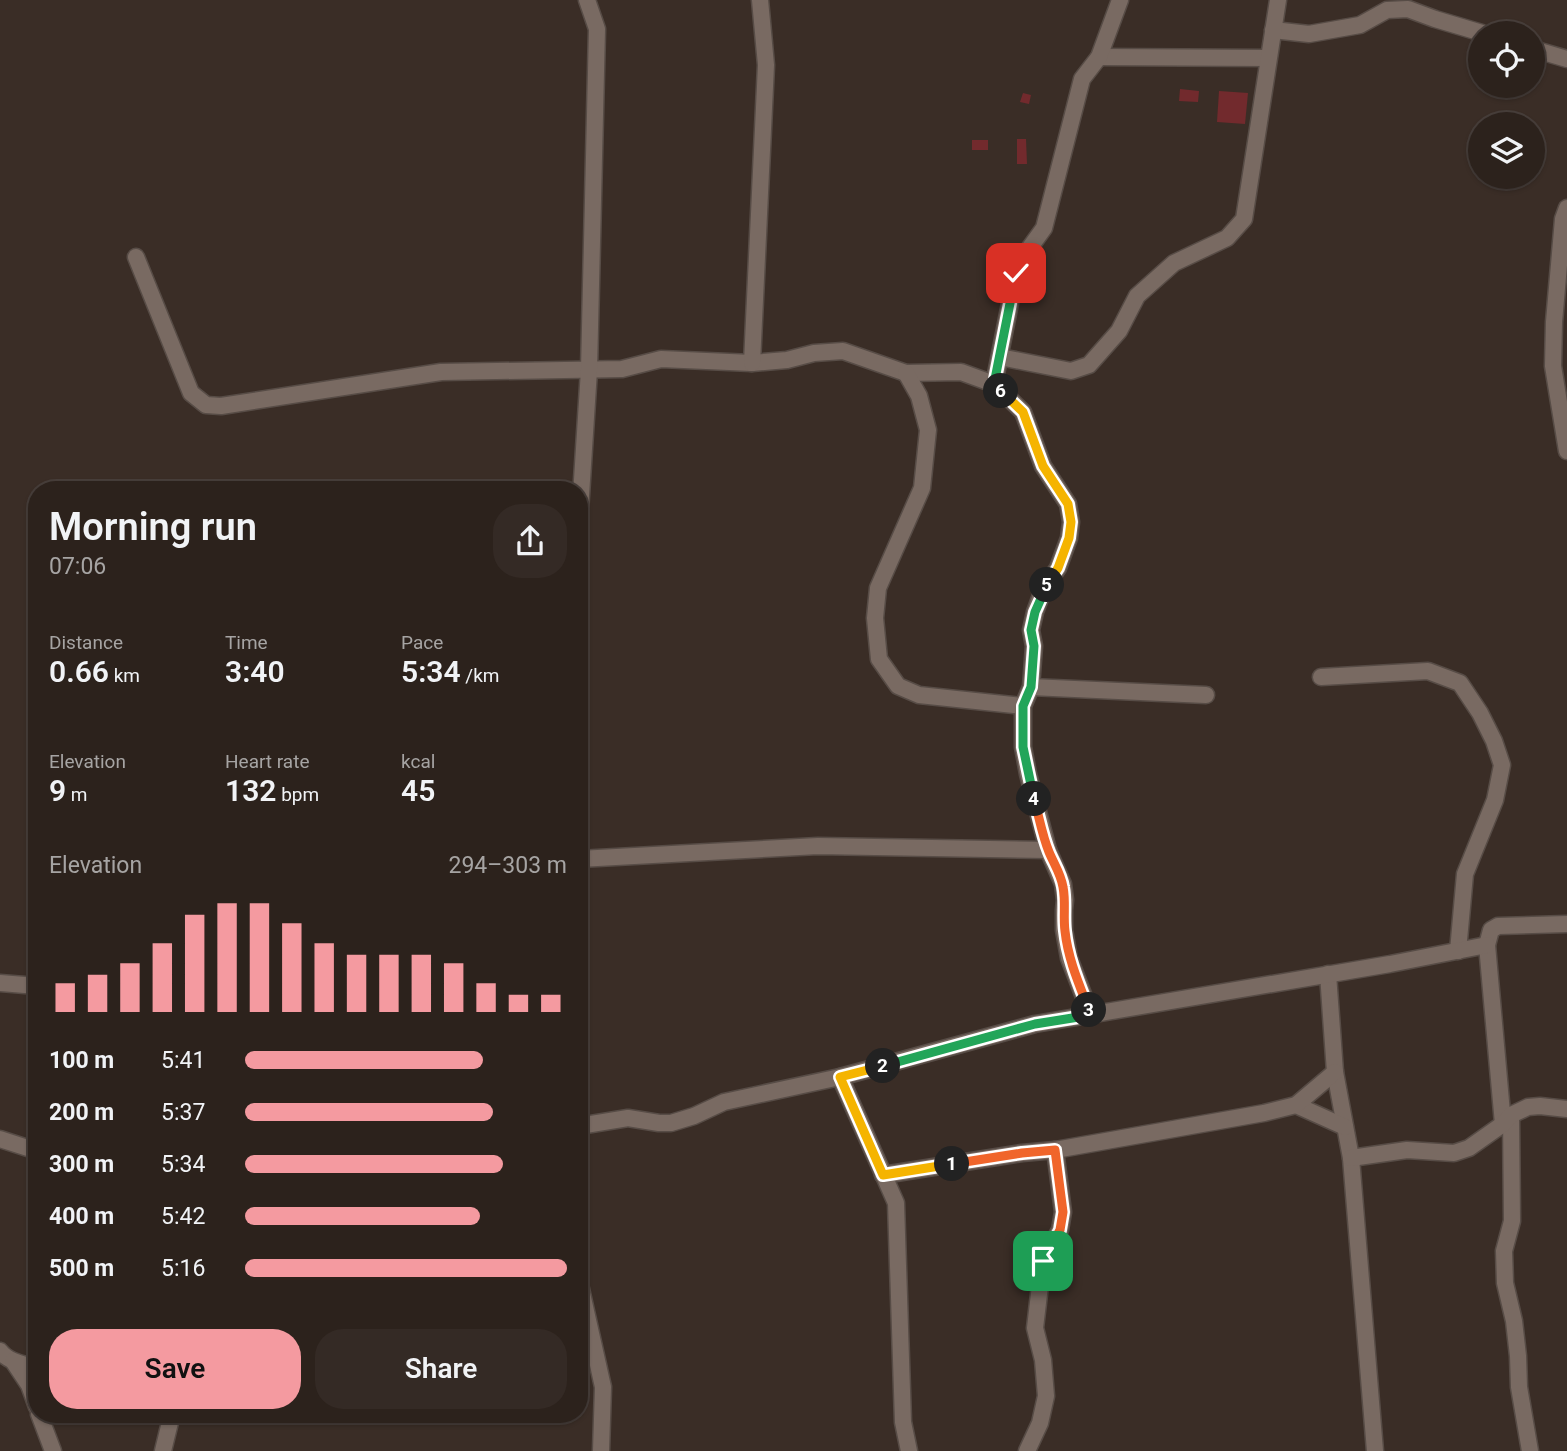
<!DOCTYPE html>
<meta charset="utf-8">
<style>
:root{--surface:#2c221c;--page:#342a25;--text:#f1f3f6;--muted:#a6a4a3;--line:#483f3b;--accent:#f49aa0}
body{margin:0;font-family:Roboto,sans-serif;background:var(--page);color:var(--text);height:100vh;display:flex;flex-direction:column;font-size:26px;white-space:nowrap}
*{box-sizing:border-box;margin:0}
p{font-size:23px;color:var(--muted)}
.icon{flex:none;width:38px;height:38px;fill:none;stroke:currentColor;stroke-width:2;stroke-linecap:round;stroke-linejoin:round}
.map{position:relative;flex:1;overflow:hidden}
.details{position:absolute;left:28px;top:481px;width:560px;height:942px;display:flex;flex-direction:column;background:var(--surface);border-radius:28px;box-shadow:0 2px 5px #0004,0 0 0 2px var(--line)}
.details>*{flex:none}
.buttons{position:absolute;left:1468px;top:21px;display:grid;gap:14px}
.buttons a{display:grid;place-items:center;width:77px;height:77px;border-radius:50%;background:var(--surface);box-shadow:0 2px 5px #0004,0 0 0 2px var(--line);font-size:35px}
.pin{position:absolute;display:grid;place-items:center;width:60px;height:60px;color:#fff;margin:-30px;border-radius:14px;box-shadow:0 4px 10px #0006}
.km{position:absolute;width:35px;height:35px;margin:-18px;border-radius:50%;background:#222;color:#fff;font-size:19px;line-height:35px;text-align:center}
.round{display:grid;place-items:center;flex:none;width:74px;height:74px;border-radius:28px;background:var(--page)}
.overview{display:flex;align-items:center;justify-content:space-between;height:119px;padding:0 21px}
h1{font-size:38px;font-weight:600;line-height:52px}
.metrics{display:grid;grid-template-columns:repeat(3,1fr);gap:10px;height:119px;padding:7px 21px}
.metrics div{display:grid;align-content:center}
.metrics b{font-size:30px;font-weight:600}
.metrics small{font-size:19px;font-weight:400}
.metrics p{font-size:19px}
.chart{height:196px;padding:14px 21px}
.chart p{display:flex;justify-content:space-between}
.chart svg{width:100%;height:126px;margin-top:7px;stroke:var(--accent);stroke-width:6}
.action{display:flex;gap:14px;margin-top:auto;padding:14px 21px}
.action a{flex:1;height:80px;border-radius:28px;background:var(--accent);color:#111;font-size:28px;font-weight:600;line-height:80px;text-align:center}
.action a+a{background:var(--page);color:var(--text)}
ul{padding:0 21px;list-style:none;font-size:23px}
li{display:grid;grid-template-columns:112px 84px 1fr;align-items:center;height:52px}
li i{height:18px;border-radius:9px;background:var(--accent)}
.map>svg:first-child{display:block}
</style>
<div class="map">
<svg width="1567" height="1451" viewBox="0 0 1567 1451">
<rect width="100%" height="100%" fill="#3a2d26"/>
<!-- building -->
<g fill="#722a2d">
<polygon points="1180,89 1199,91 1198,102 1179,101"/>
<polygon points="1219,91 1248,93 1245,124 1217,122"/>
<polygon points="1023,93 1031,95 1029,104 1020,102"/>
<polygon points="1017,139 1026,139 1027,164 1017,164"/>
<rect x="972" y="140" width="16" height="10"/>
</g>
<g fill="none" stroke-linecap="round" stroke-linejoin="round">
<defs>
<g id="minor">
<polyline points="1273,30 1309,34 1360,25 1387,10 1408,9 1435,19 1482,33"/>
<polyline points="1533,49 1567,59"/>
<polyline points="1099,57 1268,58"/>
<polyline points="1567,208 1563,219 1554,322 1553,366 1567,451"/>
<polyline points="136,257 191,393 206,405 221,406 441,372 622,369 661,359 752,363 787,360 814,353 843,351 906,373 961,372 994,384 1023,412 1043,466 1068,504 1071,522 1069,538 1058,568 1043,590 1035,612 1031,630 1034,646 1031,687 1023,706 1023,747 1028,774 1048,850 1063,884 1065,900 1064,910 1064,930 1069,958 1091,1015"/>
<polyline points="1000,357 1071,371 1089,365 1119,331 1137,296 1174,263 1227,238 1244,219 1278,0"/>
<polyline points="752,363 766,65 760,0"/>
<polyline points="906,373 919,396 928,430 922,488 878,588 875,618 879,659 898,686 919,695 1023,706"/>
<polyline points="994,384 1016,273 1026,253 1044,228 1082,79 1099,57 1120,0"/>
<polyline points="579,527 589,370 597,29 587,0"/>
<polyline points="1321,677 1428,671 1460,683 1480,713 1494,741 1502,765 1495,800 1465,874 1458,951"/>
<polyline points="1031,687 1206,695"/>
<polyline points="579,859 818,846 1048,850"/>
<polyline points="1328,974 1335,1072 1351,1158 1375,1451"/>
<polyline points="0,983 37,986"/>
<polyline points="840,1077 896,1203 903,1422 909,1451"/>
<polyline points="1296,1105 1345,1127"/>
<polyline points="1511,1115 1512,1221 1504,1251 1505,1283 1514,1321 1518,1356 1519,1387 1530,1451"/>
<polyline points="1503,1124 1487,945 1491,930 1498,926 1567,924"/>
<polyline points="579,1126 628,1118 659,1123 671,1123 694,1116 724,1102 840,1077 1035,1024 1390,964 1487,945"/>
<polyline points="0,1139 37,1151"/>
<polyline points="1351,1158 1407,1150 1454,1153 1469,1148 1503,1124 1511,1115 1528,1107 1540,1106 1567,1109"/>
<polyline points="883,1175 1022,1153 1055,1150 1264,1113 1296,1105 1335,1072"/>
<polyline points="579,1280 603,1387 601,1451"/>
<path d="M0 1351C8 1362 24 1364 37 1368"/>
<polyline points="13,1361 29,1385 37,1407"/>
<polyline points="39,1414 53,1451"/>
<polyline points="163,1451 172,1414"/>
<polyline points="1027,1451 1040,1423 1046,1396 1043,1360 1035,1328 1043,1260 1060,1230 1063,1212 1055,1150"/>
</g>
</defs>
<!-- minor casing -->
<use href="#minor" stroke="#574c46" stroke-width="19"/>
<!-- minor -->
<use href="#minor" stroke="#796a62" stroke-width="16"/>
</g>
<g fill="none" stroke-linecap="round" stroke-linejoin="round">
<defs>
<polyline id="split-1" points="952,1164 1022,1153 1055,1150 1063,1212 1060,1230 1043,1261"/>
<polyline id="split-2" points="883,1066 840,1077 883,1175 952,1164"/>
<polyline id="split-3" points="883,1066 1035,1024 1091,1015 1089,1010"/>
<path id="split-4" d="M1034 799C1039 816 1042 835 1049 852 1054 864 1061 874 1063 887 1066 902 1063 916 1065 931 1068 959 1079 984 1089 1010"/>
<polyline id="split-5" points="1034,799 1023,747 1023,706 1031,687 1034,646 1031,630 1035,612 1047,585"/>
<polyline id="split-6" points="1001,391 1023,412 1043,466 1068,504 1071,522 1069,538 1058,568 1047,585"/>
<polyline id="split-7" points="1001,391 994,384 1016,273"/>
</defs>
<!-- split-1 casing -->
<use href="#split-1" stroke="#fff" stroke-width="14"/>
<!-- split-2 casing -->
<use href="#split-2" stroke="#fff" stroke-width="14"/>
<!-- split-3 casing -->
<use href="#split-3" stroke="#fff" stroke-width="14"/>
<!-- split-4 casing -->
<use href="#split-4" stroke="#fff" stroke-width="14"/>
<!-- split-5 casing -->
<use href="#split-5" stroke="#fff" stroke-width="14"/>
<!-- split-6 casing -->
<use href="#split-6" stroke="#fff" stroke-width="14"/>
<!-- split-7 casing -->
<use href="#split-7" stroke="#fff" stroke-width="14"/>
<!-- split-1 -->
<use href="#split-1" stroke="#f0652b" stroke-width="9"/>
<!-- split-2 -->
<use href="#split-2" stroke="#f5b400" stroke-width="9"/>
<!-- split-3 -->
<use href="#split-3" stroke="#22a559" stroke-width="9"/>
<!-- split-4 -->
<use href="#split-4" stroke="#f0652b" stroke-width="9"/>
<!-- split-5 -->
<use href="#split-5" stroke="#22a559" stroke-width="9"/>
<!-- split-6 -->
<use href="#split-6" stroke="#f5b400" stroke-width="9"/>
<!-- split-7 -->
<use href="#split-7" stroke="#22a559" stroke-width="9"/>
</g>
</svg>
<div class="buttons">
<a><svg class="icon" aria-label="locate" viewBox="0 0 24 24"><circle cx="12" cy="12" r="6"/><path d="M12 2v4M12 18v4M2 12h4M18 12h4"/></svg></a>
<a><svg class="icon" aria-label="layers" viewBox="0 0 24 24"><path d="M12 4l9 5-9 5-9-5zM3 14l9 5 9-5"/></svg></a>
</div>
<div class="pin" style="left:1043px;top:1261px;background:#1e9e55"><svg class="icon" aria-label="arrive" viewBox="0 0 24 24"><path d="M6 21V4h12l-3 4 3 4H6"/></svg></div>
<div class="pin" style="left:1016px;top:273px;background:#d93025"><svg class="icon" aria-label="check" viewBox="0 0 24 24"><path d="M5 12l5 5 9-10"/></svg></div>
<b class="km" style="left:952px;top:1164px">1</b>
<b class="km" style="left:883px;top:1066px">2</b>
<b class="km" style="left:1089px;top:1010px">3</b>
<b class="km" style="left:1034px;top:799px">4</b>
<b class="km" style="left:1047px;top:585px">5</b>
<b class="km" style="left:1001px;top:391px">6</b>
<section class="details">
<div class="overview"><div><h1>Morning run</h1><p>07:06</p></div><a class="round"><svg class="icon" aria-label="share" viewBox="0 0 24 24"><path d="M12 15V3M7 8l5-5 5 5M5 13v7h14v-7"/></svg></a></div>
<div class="metrics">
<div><p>Distance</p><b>0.66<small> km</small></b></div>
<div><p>Time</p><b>3:40</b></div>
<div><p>Pace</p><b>5:34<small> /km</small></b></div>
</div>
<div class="metrics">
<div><p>Elevation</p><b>9<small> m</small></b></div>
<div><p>Heart rate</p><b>132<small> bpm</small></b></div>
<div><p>kcal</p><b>45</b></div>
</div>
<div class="chart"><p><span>Elevation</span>294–303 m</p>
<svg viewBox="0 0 160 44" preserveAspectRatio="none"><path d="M5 44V34M15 44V31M25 44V27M35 44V20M45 44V10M55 44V6M65 44V6M75 44V13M85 44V20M95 44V24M105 44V24M115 44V24M125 44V27M135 44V34M145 44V38M155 44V38"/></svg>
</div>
<ul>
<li><b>100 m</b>5:41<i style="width:74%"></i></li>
<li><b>200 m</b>5:37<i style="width:77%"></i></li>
<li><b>300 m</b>5:34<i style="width:80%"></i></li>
<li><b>400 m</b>5:42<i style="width:73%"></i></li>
<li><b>500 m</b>5:16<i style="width:100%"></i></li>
</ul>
<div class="action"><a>Save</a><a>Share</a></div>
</section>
</div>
